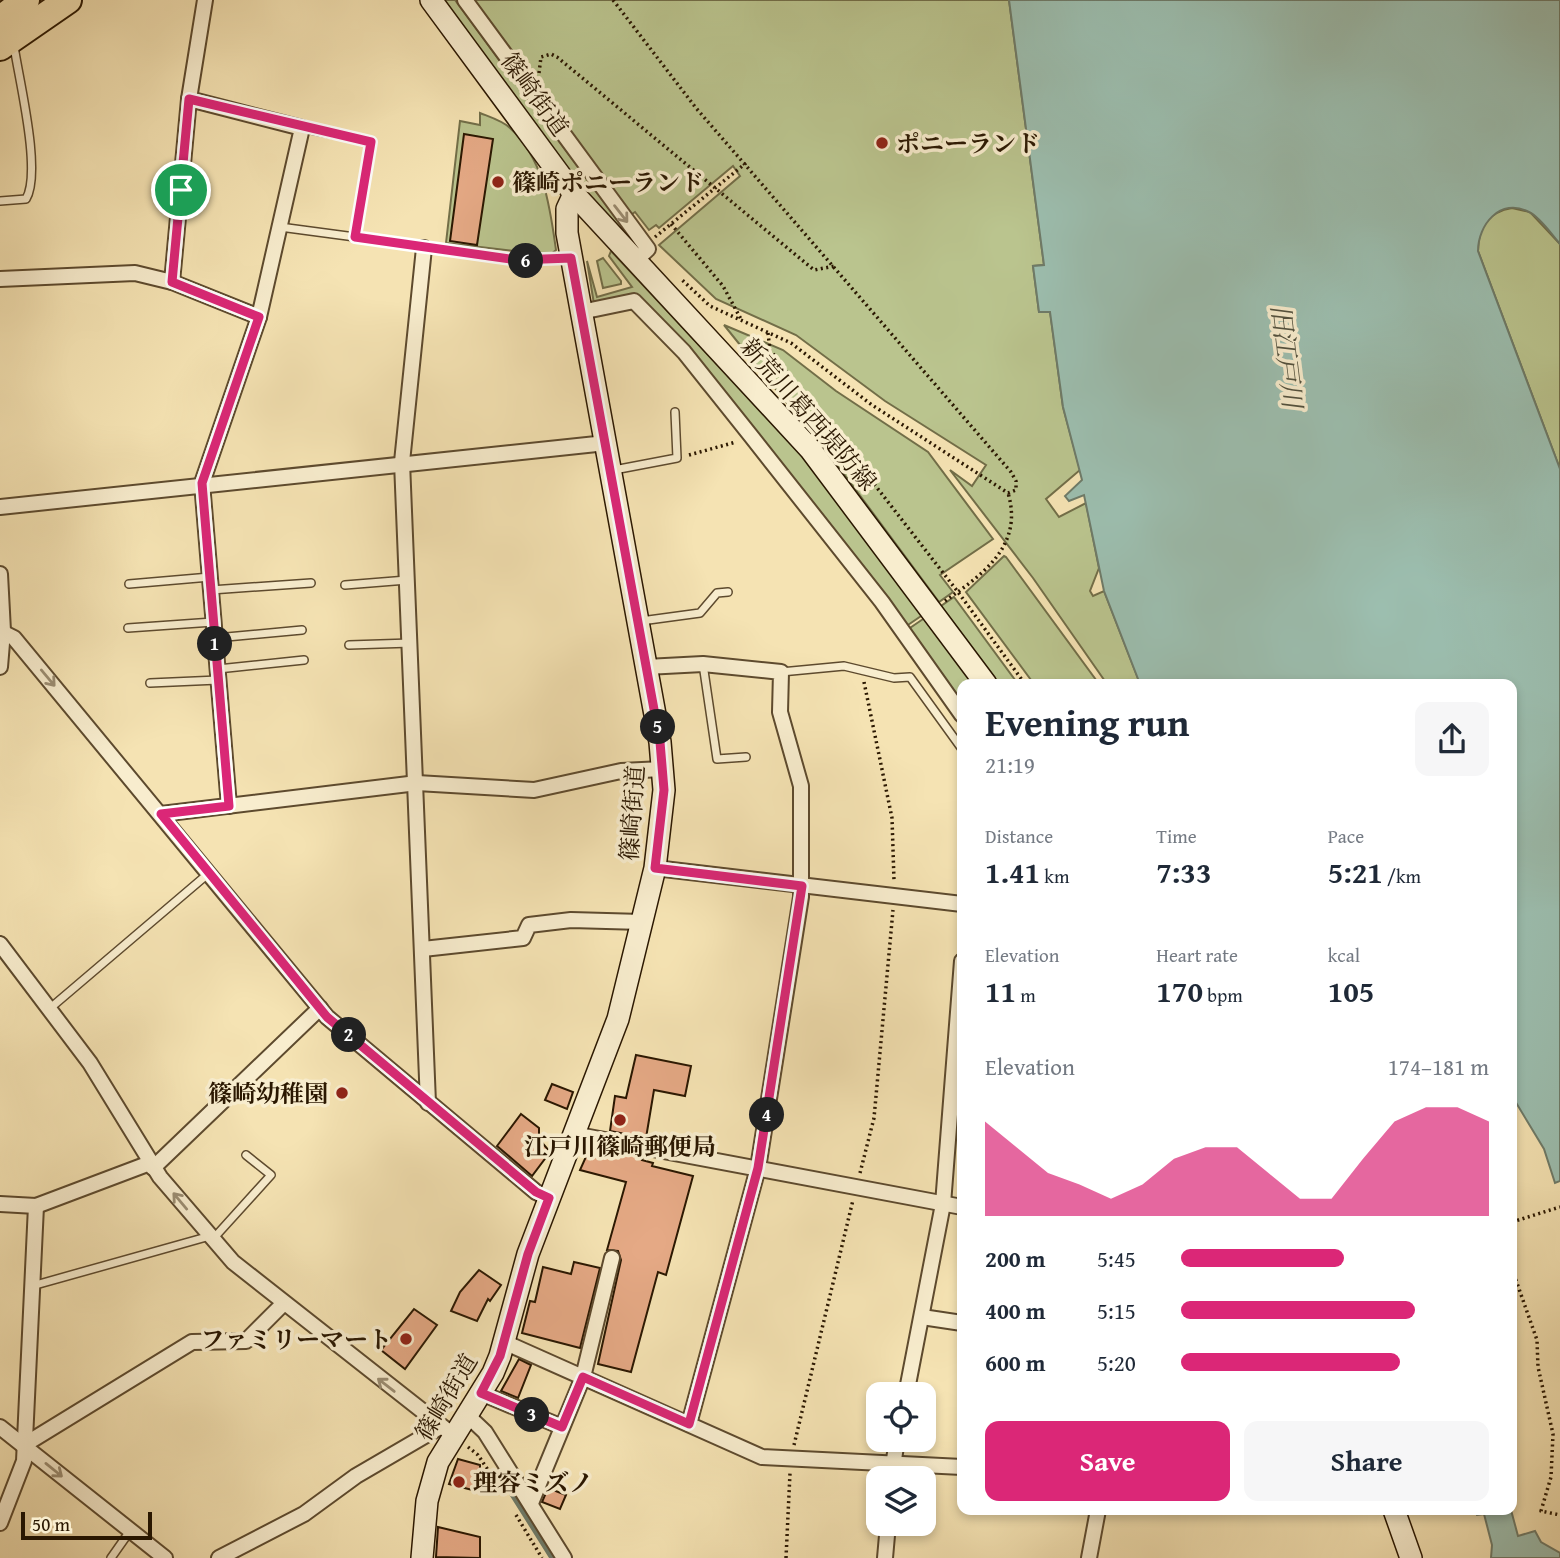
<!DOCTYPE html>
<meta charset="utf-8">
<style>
:root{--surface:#fff;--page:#f6f6f7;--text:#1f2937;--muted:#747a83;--accent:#db2777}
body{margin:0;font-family:"Gentium Book Plus","Noto Serif JP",serif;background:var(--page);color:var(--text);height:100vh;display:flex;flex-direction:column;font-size:26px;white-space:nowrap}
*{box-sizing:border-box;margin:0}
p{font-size:23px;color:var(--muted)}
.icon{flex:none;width:38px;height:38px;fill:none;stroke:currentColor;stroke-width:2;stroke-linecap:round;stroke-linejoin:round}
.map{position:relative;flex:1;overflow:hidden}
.side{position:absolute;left:957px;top:679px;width:560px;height:836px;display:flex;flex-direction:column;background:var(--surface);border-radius:14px;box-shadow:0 4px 10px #0003}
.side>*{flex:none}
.tools{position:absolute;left:866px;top:1382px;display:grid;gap:14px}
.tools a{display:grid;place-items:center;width:70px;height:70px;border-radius:14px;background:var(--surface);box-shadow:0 4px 10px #0003;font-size:35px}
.scale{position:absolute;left:21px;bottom:18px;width:131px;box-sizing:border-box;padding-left:7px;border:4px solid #2a1701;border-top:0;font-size:19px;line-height:24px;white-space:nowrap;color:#2a1701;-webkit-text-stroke:5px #f8edce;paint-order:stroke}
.pin{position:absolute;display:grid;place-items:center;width:60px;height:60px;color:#fff;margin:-30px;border:4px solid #fff;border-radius:50%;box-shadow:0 2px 7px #0007}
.km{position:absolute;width:35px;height:35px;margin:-18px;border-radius:50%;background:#222;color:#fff;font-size:19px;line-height:35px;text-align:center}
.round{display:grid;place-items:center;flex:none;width:74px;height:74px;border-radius:14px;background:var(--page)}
.head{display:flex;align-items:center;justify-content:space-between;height:119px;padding:0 28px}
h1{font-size:38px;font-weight:700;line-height:52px}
.figures{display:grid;grid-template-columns:repeat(3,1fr);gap:10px;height:119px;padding:7px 28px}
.figures div{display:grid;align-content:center}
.figures b{font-size:30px;font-weight:700}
.figures small{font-size:19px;font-weight:400}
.figures p{font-size:19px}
.chart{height:196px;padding:14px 28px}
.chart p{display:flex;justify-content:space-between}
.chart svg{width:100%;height:126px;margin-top:7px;fill:var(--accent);opacity:.7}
.cta{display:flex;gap:14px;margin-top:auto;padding:14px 28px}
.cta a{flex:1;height:80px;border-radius:14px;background:var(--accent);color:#fff;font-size:28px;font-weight:700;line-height:80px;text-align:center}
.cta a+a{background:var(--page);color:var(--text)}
ul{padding:0 28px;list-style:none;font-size:23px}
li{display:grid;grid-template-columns:112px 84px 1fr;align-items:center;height:52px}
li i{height:18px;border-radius:9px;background:var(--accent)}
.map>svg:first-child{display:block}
</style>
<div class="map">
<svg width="1560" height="1558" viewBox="0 0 1560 1558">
<rect width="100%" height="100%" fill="#f5e3b3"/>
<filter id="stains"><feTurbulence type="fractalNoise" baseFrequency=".00286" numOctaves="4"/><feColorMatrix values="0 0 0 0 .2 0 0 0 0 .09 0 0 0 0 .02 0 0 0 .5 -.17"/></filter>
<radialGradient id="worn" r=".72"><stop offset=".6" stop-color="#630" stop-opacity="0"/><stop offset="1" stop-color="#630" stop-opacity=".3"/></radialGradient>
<!-- green -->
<g fill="#bac48e" stroke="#726e48" stroke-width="2">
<polygon points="444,0 455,0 624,229 612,225 595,208"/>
<polygon points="470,0 1009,0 1044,265 1033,266 1039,312 1050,311 1063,407 1080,470 1046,499 1059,517 1086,503 1099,568 1090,591 1093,596 1104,591 1139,681 1133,684 1107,684 1033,578 950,470 972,486 986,465 885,401 796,335 716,299 659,245 740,176 733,166 659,228 656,225 649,230 635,212 629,216"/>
<path d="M480 113C490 117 503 121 510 128 544 159 550 207 556 250L550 255 446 243 460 121 480 125Z"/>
<path d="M1512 208 1530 212 1560 244V469L1478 251C1478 228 1488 212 1512 208Z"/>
<polygon points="611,251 809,462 924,614 905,627 637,296 594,304 587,261 597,297 632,287 609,256"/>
<polygon points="603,258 621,281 621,284 603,288 597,261"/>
<polygon points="724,325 783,350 836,391 928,452 993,539 940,575 953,592 939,602 841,470"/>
<polygon points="1004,556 1006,557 1099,684 1034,684 966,592"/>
<polygon points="954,597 1018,684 999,684 941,606"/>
<polygon points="926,617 976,684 962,684 962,707 907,630"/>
</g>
<!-- water -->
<g fill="#9cbeaf" stroke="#6e7b69" stroke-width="2">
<path d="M1009 0H1560V244C1551 234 1541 218 1529 212 1500 197 1478 225 1478 251L1560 469V1181L1555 1183 1544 1149 1512 1096V684H1140L1104 591 1084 495 1069 501 1065 496 1082 480 1063 407 1050 312H1039L1033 266 1044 265Z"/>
<polygon points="1476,1510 1511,1510 1518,1536 1535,1531 1541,1542 1560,1553 1560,1558 1491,1558 1492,1545 1484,1514 1477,1515"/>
</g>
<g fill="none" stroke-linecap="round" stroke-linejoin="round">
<!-- stream -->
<polyline stroke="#6e7b69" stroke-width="5" points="498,1472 552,1558"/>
</g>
<!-- building -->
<g fill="#e5a985" stroke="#2a1701" stroke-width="2">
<polygon points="464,134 493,139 477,245 450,241"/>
<polygon points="636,1055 691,1066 685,1096 654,1090 646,1138 610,1131 615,1096 626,1098"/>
<polygon points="552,1084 573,1092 567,1109 545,1100"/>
<polygon points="521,1114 539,1128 539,1139 550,1152 532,1176 497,1146"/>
<polygon points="589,1150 606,1155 607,1150 643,1157 642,1160 653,1163 652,1166 693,1176 666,1275 658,1272 631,1372 598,1364 621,1260 618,1251 607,1250 626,1182 580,1170"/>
<polygon points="574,1262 600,1268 580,1348 522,1333 530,1301 535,1302 543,1267 571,1274"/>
<polygon points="479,1270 501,1285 490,1301 488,1299 477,1321 451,1311 460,1292"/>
<polygon points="414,1309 437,1325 405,1369 381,1350"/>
<polygon points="519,1359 531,1365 518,1398 501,1391"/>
<polygon points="458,1459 480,1465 480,1492 449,1484"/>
<polygon points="548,1488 566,1495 560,1509 542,1502"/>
<polygon points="438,1527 480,1537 480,1558 436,1557"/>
</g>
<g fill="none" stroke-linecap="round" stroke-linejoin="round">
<defs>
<g id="lane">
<polyline points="302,128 371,142 355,237 517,260 568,259"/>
<path d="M0 201 26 199C42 172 19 80 14 46"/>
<polyline points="280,227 355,237"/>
<polyline points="614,470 677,458 675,412"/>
<polyline points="129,584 210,577"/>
<polyline points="345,585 407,580"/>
<polyline points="211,590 311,583"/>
<polyline points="641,621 700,613 717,593 728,592"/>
<polyline points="128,628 213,622"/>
<polyline points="216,638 302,630"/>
<polyline points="349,645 411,643"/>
<polyline points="703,664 717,759 746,757"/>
<polyline points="218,669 304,660"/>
<polyline points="781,672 844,666 894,678 910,677 962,749"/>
<polyline points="150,683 218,680"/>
<polyline points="48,1010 209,873"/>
<polyline points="213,1239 271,1175 246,1155"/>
<polyline points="32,1286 210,1236"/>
<polyline points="111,1558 130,1531"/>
</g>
<g id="street">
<polyline points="465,0 648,249 634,262"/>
<polyline points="189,99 302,128 259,317 202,483 229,806"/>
<polyline points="424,248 402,462 428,1103"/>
<polyline points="0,279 135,273 172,282 259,317"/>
<polyline points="172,282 189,99 205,0"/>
<polyline points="581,312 634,301 684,352 751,436 882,602 962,715"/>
<polyline points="0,507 606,443"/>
<polyline points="0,574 3,631 0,667"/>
<polyline points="0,631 14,638 327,1017 536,1192 549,1198"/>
<polyline points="646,667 703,664 781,672 780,712 801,786 801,897 758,1168 689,1424"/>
<polyline points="161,814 417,783 534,790 621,771 663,769"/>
<polyline points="655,868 962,904"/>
<polyline points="0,944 90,1063 160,1177 233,1262 453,1435"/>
<polyline points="423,949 523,938 529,925 571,920 642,922"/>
<polyline points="573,1134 962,1207"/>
<polyline points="153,1168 320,1008"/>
<polyline points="0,1204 36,1206 150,1163"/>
<polyline points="922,1317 962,1323"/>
<polyline points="504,1342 762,1457 962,1467"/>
<polyline points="481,1393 562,1427"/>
<polyline points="906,1395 943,1204 962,961"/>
<polyline points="467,1415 485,1432 564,1558"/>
<polyline points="0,1427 165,1558"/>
<polyline points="24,1445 192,1342 246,1341 284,1303"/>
<polyline points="891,1479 897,1440"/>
<polyline points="531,1503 583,1377 612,1258"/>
<polyline points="0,1523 24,1461 36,1206"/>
<polyline points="219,1558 304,1514 356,1476 440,1427"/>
<polyline points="885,1558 888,1524"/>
<polyline points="1089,1558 1098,1510"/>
</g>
<g id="secondary">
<polyline points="431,0 574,194 810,449 986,684"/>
<polyline points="1394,1510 1411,1558"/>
<polyline points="422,1558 427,1501 438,1462 493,1373 500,1356 528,1254 618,1019 655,868 664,790 660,742 567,233 567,209 574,194"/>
</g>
<g id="highway">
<polyline points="0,19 26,0"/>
<polyline points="0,47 68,0"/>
</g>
</defs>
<!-- lane casing -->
<use href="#lane" stroke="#5d4a2e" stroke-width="10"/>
<!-- street casing -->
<use href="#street" stroke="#5d4a2e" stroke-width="18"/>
<!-- secondary casing -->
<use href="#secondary" stroke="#2a1701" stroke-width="24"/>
<!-- highway casing -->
<use href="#highway" stroke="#2a1701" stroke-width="30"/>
<!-- path -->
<g stroke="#2a1701" stroke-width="3.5" stroke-dasharray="2 3.5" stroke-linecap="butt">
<polyline points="613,0 696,108 1011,472 1016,481 1016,490 1008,493 872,405 791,343 710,306 680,278"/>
<polyline points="539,73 541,57 551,54 557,57 814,270 835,266"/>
<polyline points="671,224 723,286 742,321"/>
<polyline points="655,237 746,163"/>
<polyline points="768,333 770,350 958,592 1025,684"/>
<polyline points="689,455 736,442"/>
<path d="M945 601C982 575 1024 546 1008 493"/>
<polyline points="864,682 892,818 894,881"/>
<polyline points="860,1173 874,1118 893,910"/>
<polyline points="1512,1222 1560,1207"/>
<polyline points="1512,1269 1537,1340 1538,1367 1553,1434 1551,1477 1541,1511 1560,1515"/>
<polyline points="794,1445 853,1200"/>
<polyline points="468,1447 478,1455 488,1470"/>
<polyline points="516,1515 542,1558"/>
<polyline points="786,1558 790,1473"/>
</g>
<!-- lane -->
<use href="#lane" stroke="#f8edce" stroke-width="7"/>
<!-- street -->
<use href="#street" stroke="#f8edce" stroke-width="14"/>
<!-- secondary -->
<use href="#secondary" stroke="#f8edce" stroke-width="21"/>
<!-- highway -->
<use href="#highway" stroke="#f5e3b3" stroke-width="26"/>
</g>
<!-- one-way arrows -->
<defs><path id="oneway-shaft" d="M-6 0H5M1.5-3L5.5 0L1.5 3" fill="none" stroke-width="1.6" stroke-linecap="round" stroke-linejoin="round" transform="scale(1.75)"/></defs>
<g stroke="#9b8d72">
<use href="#oneway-shaft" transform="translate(621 214) rotate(52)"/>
<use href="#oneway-shaft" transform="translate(48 678) rotate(50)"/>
<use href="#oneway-shaft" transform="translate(180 1201) rotate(-130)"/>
<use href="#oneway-shaft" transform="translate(386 1385) rotate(-142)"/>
<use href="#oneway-shaft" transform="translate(54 1470) rotate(39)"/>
</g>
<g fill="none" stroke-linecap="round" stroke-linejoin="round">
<defs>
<polygon id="route" points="189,99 371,142 355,237 517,260 571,258 660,742 664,790 655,868 802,886 758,1168 689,1424 583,1377 562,1427 481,1393 500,1356 528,1254 549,1198 536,1192 327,1017 161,814 229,806 202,483 259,317 172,282"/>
</defs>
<!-- route casing -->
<use href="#route" stroke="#fff" stroke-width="14"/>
<!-- route -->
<use href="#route" stroke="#db2777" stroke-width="9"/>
</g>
<!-- markers -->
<g fill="#8f2418" stroke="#f8edce" stroke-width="2.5">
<circle cx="882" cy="143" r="7"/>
<circle cx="498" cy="182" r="7"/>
<circle cx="342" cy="1093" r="7"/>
<circle cx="620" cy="1120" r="7"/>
<circle cx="406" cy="1339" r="7"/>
<circle cx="459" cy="1482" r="7"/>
</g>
<g text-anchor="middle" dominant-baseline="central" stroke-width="7" stroke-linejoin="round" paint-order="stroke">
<!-- street labels -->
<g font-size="24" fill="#2a1701" stroke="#f8edce">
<text transform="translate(535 94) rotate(54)">篠崎街道</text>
<text transform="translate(809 414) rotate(49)">新荒川葛西堤防線</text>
<text transform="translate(632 813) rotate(-86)">篠崎街道</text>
<text transform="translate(446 1397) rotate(-59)">篠崎街道</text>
</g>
<!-- poi labels -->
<g font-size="24" font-weight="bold" fill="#2a1701" stroke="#f8edce" text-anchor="start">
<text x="896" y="143">ポニーランド</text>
<text x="512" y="182">篠崎ポニーランド</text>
<text x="328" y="1093" text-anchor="end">篠崎幼稚園</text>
<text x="620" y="1146" text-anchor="middle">江戸川篠崎郵便局</text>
<text x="392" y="1339" text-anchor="end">ファミリーマート</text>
<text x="473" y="1482">理容ミズノ</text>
</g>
<!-- water labels -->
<g font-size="26" font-style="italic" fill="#52513e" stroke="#f8edce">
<text transform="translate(1287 356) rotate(83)">旧江戸川</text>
</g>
</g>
<rect width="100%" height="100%" filter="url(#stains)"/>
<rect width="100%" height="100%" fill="url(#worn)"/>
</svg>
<div class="tools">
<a><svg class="icon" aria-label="locate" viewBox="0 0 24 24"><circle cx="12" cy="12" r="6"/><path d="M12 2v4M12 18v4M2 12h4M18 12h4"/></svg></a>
<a><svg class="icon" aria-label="layers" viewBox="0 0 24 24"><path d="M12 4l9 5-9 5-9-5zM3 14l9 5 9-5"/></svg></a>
</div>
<div class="scale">50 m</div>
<div class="pin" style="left:181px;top:190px;background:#1e9e55"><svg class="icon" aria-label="arrive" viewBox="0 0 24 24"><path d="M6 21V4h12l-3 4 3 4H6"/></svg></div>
<b class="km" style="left:215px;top:644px">1</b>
<b class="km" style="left:349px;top:1035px">2</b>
<b class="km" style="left:532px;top:1415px">3</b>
<b class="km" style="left:767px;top:1115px">4</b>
<b class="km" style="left:658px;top:727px">5</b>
<b class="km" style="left:526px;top:261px">6</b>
<section class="side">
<div class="head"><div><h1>Evening run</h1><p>21:19</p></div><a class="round"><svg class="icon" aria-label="share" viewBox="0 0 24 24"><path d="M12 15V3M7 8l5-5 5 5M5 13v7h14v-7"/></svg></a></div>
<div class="figures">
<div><p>Distance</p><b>1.41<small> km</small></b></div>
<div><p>Time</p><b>7:33</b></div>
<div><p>Pace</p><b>5:21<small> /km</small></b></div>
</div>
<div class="figures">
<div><p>Elevation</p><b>11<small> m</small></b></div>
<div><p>Heart rate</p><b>170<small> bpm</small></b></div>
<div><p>kcal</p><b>105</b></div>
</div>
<div class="chart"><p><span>Elevation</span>174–181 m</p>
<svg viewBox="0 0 160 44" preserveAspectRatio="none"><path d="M0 44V11L10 20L20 29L30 33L40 38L50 33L60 24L70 20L80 20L90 29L100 38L110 38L120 24L130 11L140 6L150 6L160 11V44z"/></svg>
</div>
<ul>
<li><b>200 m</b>5:45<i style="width:53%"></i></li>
<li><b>400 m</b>5:15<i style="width:76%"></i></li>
<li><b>600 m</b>5:20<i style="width:71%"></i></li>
</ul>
<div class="cta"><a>Save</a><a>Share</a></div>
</section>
</div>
